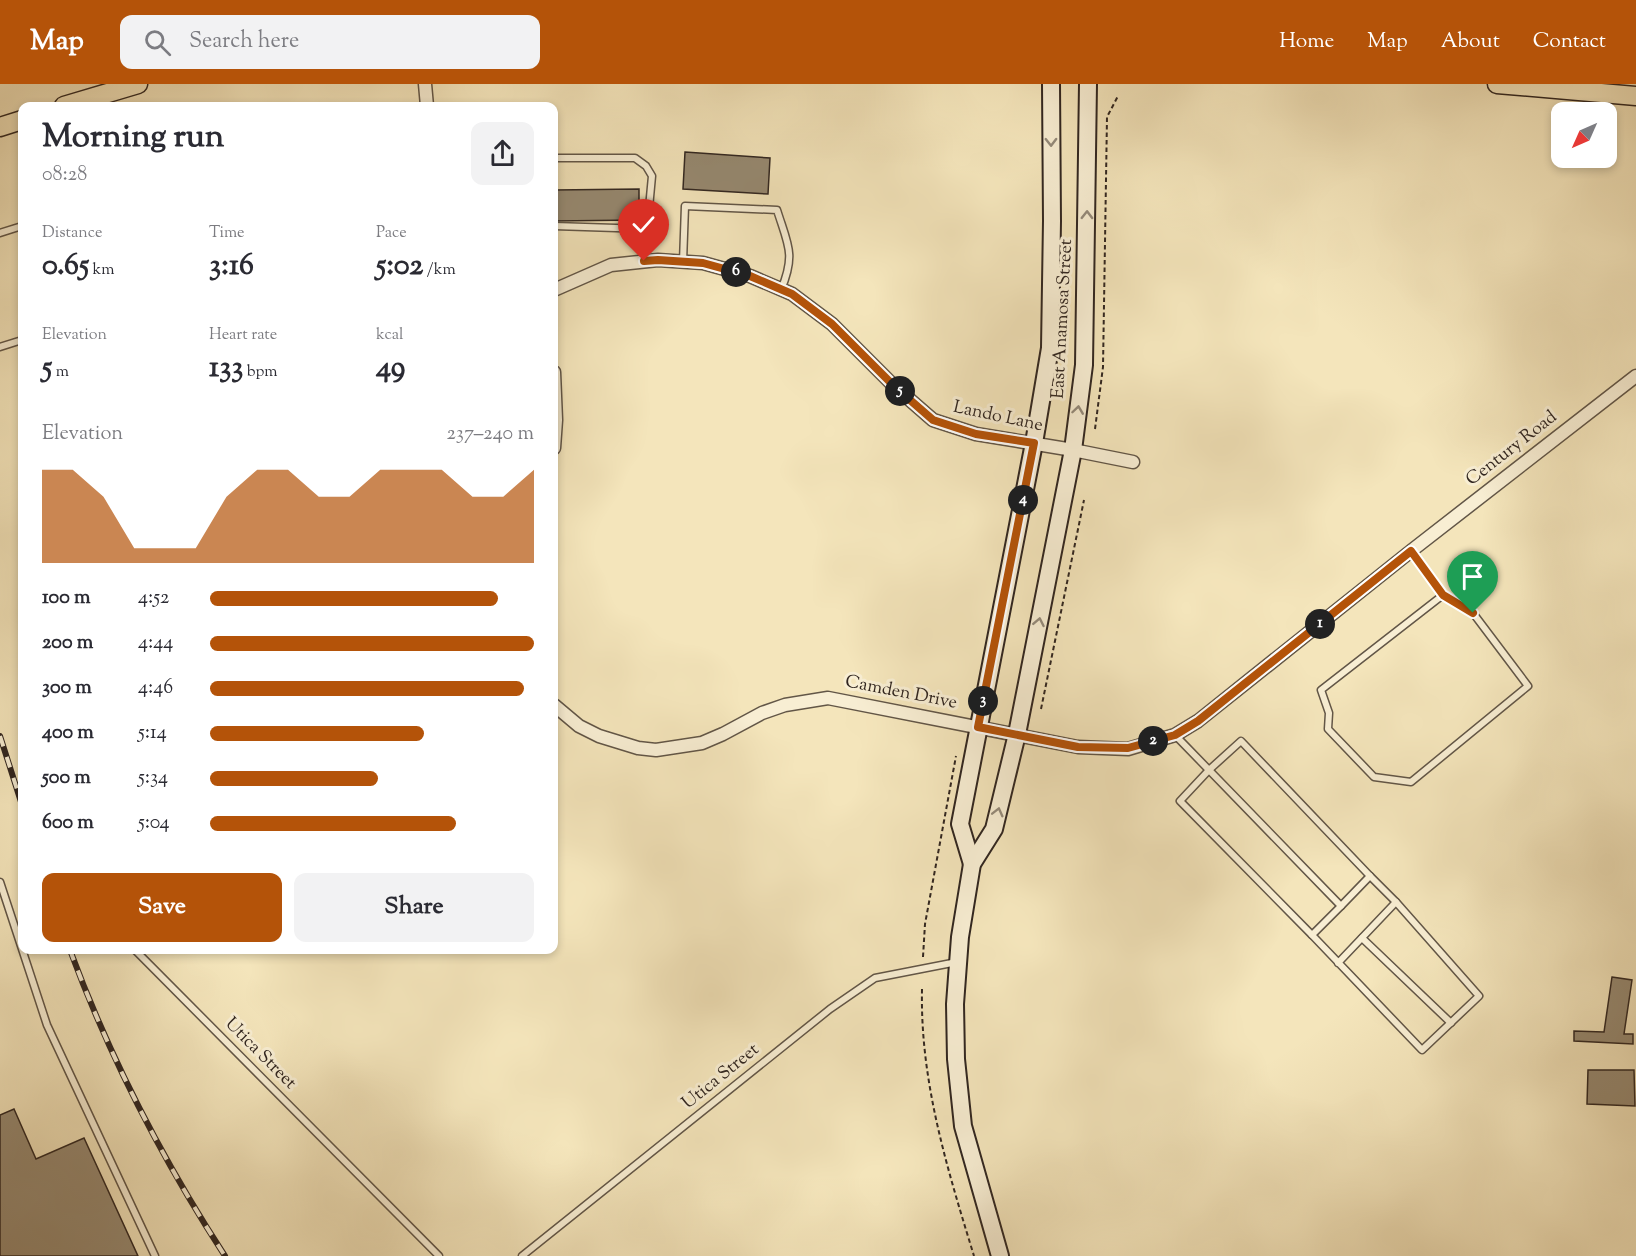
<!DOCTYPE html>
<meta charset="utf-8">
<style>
:root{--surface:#fff;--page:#f2f2f3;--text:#2b2b33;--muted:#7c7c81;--accent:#b45309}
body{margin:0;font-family:"Sorts Mill Goudy",serif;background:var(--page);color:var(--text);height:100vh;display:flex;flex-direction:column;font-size:22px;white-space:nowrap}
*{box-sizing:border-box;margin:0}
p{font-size:20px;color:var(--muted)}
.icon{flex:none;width:33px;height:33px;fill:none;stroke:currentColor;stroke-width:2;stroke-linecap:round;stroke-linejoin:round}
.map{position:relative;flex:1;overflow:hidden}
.panel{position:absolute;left:18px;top:18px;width:540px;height:852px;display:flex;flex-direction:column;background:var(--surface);border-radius:12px;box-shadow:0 3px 9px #0003}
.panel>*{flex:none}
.needle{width:39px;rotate:225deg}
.controls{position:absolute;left:1551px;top:18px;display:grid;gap:12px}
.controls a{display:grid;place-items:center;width:66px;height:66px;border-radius:12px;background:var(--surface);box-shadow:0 3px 9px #0003;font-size:30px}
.pin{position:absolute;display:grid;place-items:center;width:51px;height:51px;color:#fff;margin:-62px -26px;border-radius:50% 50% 50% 0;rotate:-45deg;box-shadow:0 0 6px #0007}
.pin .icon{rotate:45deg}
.km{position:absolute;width:30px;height:30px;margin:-15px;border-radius:50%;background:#222;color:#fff;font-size:16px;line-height:30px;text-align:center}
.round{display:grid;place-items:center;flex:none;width:63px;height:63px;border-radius:12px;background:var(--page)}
.headline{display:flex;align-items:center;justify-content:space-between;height:102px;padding:0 24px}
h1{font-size:33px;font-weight:700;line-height:45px}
.metrics{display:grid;grid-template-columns:repeat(3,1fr);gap:9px;height:102px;padding:6px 24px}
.metrics div{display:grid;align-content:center}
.metrics b{font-size:30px;font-weight:700}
.metrics small{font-size:16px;font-weight:400}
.metrics p{font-size:16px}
.chart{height:168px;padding:12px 24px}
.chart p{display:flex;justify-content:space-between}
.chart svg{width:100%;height:108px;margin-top:6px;fill:var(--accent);opacity:.7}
.action{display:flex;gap:12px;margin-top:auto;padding:12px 24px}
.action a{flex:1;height:69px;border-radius:12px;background:var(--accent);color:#fff;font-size:24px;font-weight:700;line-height:69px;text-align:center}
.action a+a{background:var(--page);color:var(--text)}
ul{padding:0 24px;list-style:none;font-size:20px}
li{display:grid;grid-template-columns:96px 72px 1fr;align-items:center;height:45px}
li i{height:15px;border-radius:8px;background:var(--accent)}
header{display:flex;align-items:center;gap:36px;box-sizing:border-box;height:84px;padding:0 30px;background:var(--accent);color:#fff}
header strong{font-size:28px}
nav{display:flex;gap:33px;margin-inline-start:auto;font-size:21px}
.search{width:420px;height:54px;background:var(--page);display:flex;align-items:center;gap:15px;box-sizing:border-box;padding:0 21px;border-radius:12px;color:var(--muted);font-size:22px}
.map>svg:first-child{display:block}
</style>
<header>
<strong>Map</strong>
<div class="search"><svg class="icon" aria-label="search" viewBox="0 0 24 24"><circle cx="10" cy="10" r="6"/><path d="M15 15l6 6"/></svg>Search here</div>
<nav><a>Home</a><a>Map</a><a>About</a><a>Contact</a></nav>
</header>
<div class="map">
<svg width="1636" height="1172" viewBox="0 0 1636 1172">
<rect width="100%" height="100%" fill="#f4e5bb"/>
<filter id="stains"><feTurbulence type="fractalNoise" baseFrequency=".00333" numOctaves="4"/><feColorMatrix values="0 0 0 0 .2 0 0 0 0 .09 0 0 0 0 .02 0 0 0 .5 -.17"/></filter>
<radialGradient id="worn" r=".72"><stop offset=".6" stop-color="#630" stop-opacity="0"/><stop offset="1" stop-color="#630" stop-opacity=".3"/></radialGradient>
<!-- building -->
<g fill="#968971" stroke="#312620" stroke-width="1.5">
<polygon points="685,68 770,74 768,110 683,105"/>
<polygon points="639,105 639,136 554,137 554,106"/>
<polygon points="1612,893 1632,896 1624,950 1633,950 1633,960 1574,957 1574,947 1604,948"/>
<polygon points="1588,986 1634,986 1635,1022 1587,1020"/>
<polygon points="14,1025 36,1075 84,1054 138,1172 0,1172 0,1031"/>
</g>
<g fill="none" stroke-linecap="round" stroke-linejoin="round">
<defs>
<g id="lane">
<polyline points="554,74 635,74 646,82 652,92 644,177"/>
<polyline points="554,142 647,145"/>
<polyline points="0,149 22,142"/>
<path d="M683 178 685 122 777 126C788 161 796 170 781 206"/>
<polyline points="0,263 22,256"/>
<polyline points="1411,467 1443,511 1321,606 1329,629 1328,645 1374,693 1411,698 1528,602 1473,529 1443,511"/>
<polyline points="1175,651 1341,822 1312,851 1422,966 1479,912 1396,818 1338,879"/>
<polyline points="0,798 47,941 155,1172"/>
<polyline points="1341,822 1370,792 1396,818"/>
<polyline points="1312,851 1180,717 1209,686 1241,657 1370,792"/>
<polyline points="1362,854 1451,939"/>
<polyline points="135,866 439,1172"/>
<polyline points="522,1172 830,925 875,894 957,878"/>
</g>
<g id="street">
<polyline points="425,0 427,22"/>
<polyline points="554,206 611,181 658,176 703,179 750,192 792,210 832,240 894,302 933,336 976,350 1073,366 1133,378"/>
<polyline points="554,288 556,336 554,364"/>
<polyline points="554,621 579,642 599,652 638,664 656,666 702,659 723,650 762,629 785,621 828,614 1078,663 1128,665 1175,651 1198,637 1411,467 1636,292"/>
</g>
<g id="secondary">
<polyline points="972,780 960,740 1034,359 1050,264 1052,137 1051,0"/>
<polyline points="1000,1172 963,1042 956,975 955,920 960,853 972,780 994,745 1017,650 1073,366 1084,281 1088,0"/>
</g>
<g id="primary">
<polyline points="1497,0 1636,12"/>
<polyline points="64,22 138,0"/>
<polyline points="0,43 22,36"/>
</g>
</defs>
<!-- lane casing -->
<use href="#lane" stroke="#625647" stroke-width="9"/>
<!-- street casing -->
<use href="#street" stroke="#625647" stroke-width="15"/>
<!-- secondary casing -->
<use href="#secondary" stroke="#312620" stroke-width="20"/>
<!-- primary casing -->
<use href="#primary" stroke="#312620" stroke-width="21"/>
<!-- path -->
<g stroke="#312620" stroke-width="2" stroke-dasharray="4.5 3" stroke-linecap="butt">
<polyline points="1095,345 1103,283 1107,33 1118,12"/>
<polyline points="1041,625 1084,416"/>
<polyline points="923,873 925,840 956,672"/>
<path d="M922 905C920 997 947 1084 974 1172"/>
</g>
<!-- lane -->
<use href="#lane" stroke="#f8eed3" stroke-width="6"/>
<!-- street -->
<use href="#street" stroke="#f8eed3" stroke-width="12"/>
<!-- secondary -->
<use href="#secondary" stroke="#f8eed3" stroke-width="16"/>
<!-- primary -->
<use href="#primary" stroke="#f4e5bb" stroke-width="18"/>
<defs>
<g id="rail">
<polyline points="0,652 22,721"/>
<path d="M70 866C110 974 162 1075 225 1172"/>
</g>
</defs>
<!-- rail casing -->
<use href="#rail" stroke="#312620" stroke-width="6"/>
<!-- rail -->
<use href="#rail" stroke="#f8eed3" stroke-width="4" stroke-dasharray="11" stroke-linecap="butt"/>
</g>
<!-- one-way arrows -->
<defs><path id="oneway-chevron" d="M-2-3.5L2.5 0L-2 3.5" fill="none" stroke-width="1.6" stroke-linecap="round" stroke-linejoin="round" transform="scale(1.5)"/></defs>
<g stroke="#948a7a">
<use href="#oneway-chevron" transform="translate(1051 58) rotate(89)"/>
<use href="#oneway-chevron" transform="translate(1087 131) rotate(-89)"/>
<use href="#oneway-chevron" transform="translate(1078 326) rotate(-82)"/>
<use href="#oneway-chevron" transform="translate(1039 538) rotate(-79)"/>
<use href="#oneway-chevron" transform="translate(998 728) rotate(-76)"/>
</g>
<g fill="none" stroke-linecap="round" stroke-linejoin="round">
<defs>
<polyline id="route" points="644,177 658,176 703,179 750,192 792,210 832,240 894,302 933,336 976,350 1034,359 978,643 1078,663 1128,664 1175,651 1198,637 1411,467 1443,511 1473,529"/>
</defs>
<!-- route casing -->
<use href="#route" stroke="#fff" stroke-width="12"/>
<!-- route -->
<use href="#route" stroke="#b45309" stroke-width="8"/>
</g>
<g text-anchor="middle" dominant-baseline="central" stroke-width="6" stroke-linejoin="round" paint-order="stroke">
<!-- street labels -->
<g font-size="18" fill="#312620" stroke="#f8eed3">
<text transform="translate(1063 235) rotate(-87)">East Anamosa Street</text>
<text transform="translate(998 333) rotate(12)">Lando Lane</text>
<text transform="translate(1512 365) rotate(-38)">Century Road</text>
<text transform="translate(901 609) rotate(11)">Camden Drive</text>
<text transform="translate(260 970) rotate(45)">Utica Street</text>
<text transform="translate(721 993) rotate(-39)">Utica Street</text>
</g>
</g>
<rect width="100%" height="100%" filter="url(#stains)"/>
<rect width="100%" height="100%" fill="url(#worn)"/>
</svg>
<div class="controls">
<a><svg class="needle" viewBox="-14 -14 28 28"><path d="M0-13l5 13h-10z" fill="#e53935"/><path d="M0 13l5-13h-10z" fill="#7c7c81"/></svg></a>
</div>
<div class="pin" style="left:1473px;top:529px;background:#1e9e55"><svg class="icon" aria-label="arrive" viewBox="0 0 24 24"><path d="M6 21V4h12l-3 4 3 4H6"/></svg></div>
<div class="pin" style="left:644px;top:177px;background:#d93025"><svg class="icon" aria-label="check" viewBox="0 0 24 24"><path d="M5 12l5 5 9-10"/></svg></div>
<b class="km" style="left:1320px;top:540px">1</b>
<b class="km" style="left:1153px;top:657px">2</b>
<b class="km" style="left:983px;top:617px">3</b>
<b class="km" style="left:1023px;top:416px">4</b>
<b class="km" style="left:900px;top:307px">5</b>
<b class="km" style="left:736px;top:188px">6</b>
<section class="panel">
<div class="headline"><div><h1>Morning run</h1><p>08:28</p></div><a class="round"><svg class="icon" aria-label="share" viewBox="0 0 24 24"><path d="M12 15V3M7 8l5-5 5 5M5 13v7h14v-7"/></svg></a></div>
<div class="metrics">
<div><p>Distance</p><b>0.65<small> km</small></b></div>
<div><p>Time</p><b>3:16</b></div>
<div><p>Pace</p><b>5:02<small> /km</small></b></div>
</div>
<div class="metrics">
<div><p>Elevation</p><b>5<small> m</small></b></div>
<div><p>Heart rate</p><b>133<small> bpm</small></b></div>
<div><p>kcal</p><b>49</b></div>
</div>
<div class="chart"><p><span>Elevation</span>237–240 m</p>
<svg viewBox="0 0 160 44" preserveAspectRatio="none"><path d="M0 44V6L10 6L20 17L30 38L40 38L50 38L60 17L70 6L80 6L90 17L100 17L110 6L120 6L130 6L140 17L150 17L160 6V44z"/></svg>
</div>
<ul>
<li><b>100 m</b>4:52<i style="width:89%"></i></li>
<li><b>200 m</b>4:44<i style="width:100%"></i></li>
<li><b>300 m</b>4:46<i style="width:97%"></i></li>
<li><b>400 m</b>5:14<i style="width:66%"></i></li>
<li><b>500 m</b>5:34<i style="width:52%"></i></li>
<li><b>600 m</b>5:04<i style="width:76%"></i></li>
</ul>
<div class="action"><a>Save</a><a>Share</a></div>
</section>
</div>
